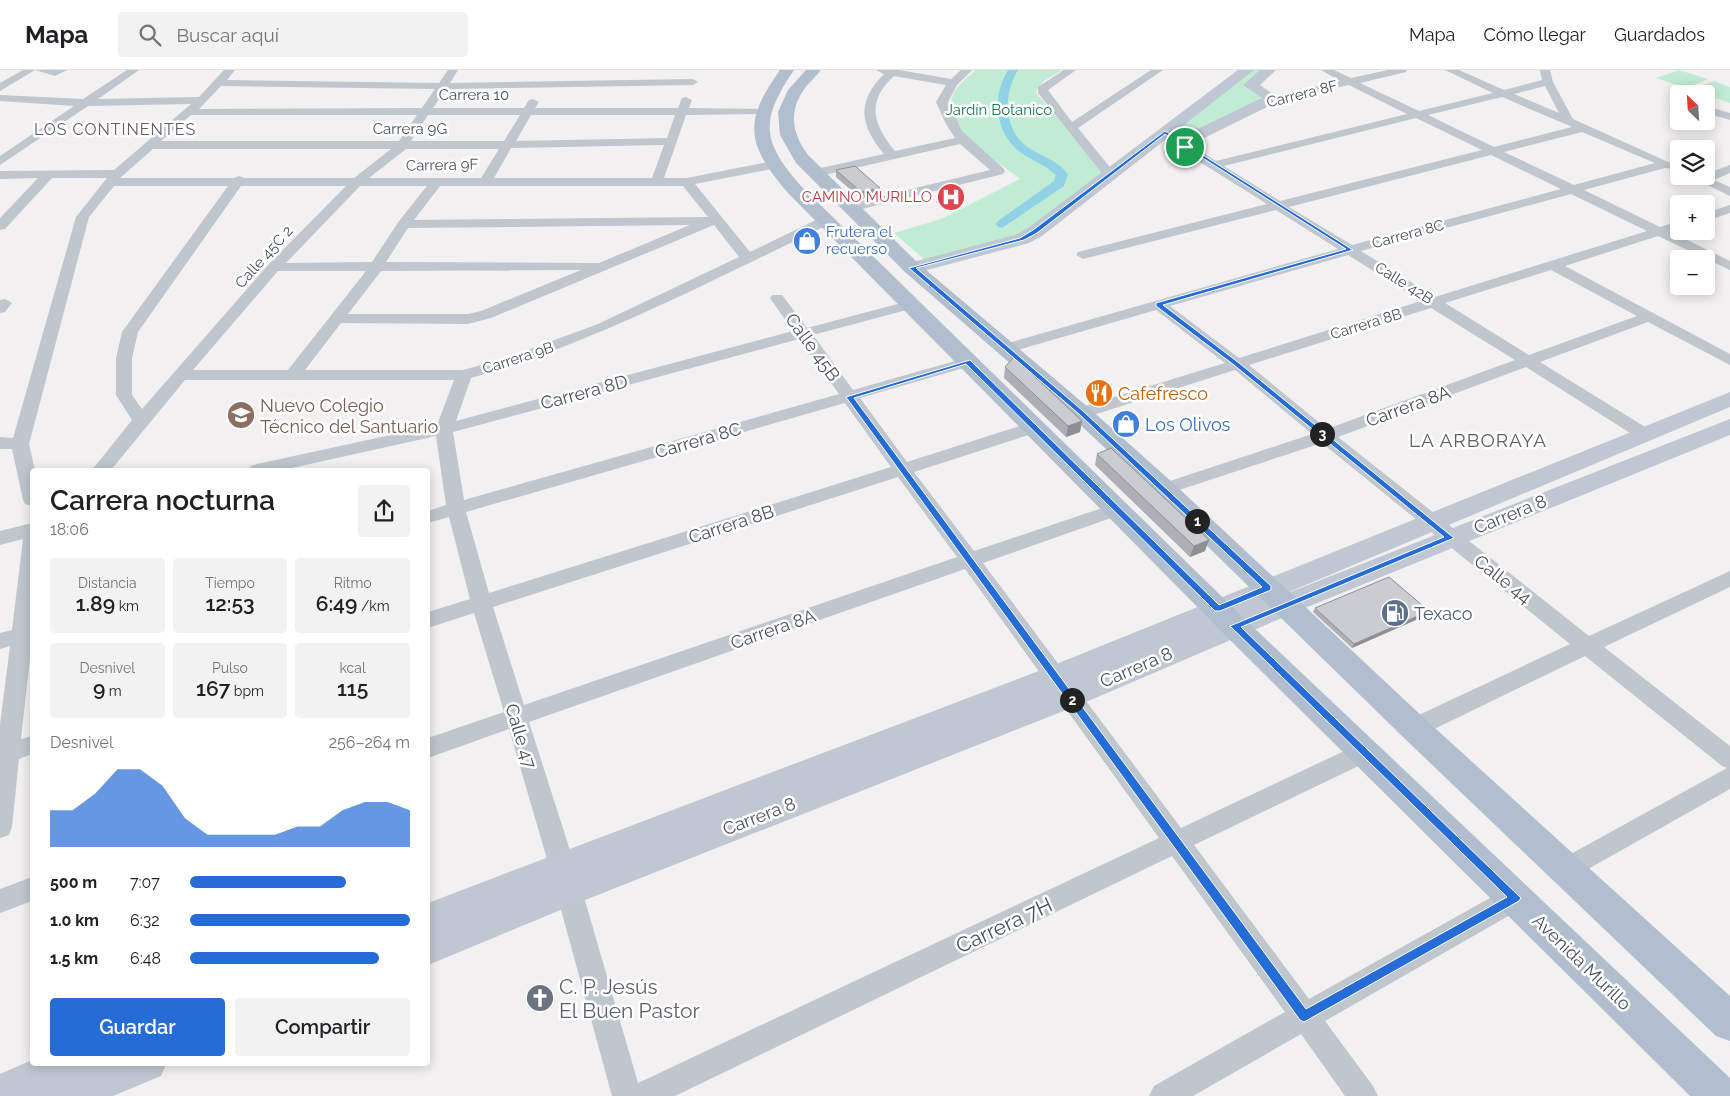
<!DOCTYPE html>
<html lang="es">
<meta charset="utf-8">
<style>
:root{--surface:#fff;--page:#f2f2f2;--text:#202124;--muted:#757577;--line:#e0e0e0;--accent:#256cd7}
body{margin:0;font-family:Raleway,sans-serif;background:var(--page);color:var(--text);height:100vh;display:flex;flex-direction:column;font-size:19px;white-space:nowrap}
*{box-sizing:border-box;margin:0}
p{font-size:16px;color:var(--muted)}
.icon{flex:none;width:28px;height:28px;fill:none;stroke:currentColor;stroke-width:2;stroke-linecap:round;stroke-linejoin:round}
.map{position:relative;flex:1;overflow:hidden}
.details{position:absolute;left:30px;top:398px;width:400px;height:598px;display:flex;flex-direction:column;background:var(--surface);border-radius:5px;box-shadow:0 2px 12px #0003}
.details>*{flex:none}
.needle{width:32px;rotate:335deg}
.tools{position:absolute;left:1670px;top:15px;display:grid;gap:10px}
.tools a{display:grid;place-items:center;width:45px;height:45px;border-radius:5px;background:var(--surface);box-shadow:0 2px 12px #0003;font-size:25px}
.pin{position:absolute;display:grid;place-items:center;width:42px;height:42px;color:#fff;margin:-21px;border:2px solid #fff;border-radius:50%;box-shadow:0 1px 5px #0007}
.km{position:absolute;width:25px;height:25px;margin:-12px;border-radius:50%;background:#222;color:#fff;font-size:14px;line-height:25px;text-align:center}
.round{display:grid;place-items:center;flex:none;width:52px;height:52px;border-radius:5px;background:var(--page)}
.headline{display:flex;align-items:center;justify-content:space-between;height:85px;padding:0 20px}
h1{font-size:28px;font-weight:600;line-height:38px}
.figures{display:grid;grid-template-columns:repeat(3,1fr);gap:8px;height:85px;padding:5px 20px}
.figures div{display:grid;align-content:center;border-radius:5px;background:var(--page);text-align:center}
.figures b{font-size:21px;font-weight:600}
.figures small{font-size:14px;font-weight:400}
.figures p{font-size:14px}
.chart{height:140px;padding:10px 20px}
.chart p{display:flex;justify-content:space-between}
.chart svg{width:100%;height:90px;margin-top:5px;fill:var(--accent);opacity:.7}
.cta{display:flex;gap:10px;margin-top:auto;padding:10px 20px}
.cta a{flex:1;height:58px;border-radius:5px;background:var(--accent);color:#fff;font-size:20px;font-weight:600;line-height:58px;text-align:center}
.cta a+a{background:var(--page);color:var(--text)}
ul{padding:0 20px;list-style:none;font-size:16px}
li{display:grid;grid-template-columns:80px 60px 1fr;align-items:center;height:38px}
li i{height:12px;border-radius:6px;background:var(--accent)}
header{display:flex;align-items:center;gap:30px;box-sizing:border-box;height:70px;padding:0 25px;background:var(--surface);border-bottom:1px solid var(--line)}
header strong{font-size:24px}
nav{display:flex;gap:28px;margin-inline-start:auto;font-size:18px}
.search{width:350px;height:45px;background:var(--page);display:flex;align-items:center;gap:12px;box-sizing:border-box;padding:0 18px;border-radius:5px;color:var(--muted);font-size:19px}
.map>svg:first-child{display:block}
</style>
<header>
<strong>Mapa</strong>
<div class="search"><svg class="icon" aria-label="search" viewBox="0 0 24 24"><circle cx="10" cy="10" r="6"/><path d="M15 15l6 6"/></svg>Buscar aquí</div>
<nav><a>Mapa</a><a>Cómo llegar</a><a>Guardados</a></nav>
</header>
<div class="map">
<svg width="1730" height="1026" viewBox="0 0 1730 1026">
<rect width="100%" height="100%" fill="#f2f0f0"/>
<!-- green -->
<g fill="#c1ecd4">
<path d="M976 0H1062L1044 11 1035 22 1105 102 1020 164 926 191 894 163 941 149 1020 109C999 91 936 58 954 23 959 13 968 7 976 0Z"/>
<polygon points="1253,0 1263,0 1247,14 1268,28 1184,69 1173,62"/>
<polygon points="1679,0 1708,9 1686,18 1656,8"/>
<polygon points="1714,11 1730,17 1730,33 1692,20"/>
</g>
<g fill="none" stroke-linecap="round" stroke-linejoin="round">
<!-- canal -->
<path fill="#91d1e6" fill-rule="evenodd" d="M1008 0H1018C1003 24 1003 61 1029 78 1043 87 1057 90 1068 104L1064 116 1002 158 998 157 996 154 998 151 1054 111 1056 105C1044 94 1032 91 1020 82 994 62 992 26 1008 0Z"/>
<!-- street -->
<g fill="#bfc6ce" fill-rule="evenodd">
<polygon points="23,0 67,0 55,6 35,0 0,21 0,13"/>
<path d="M127 0H139L98 29 199 27 224 0H235L227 10 439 13 448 0H458L450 13 693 9 698 12 693 15 446 19 433 38H524L529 30 533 29 539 32 535 38H678L682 28 686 27 692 30 689 38 765 39 767 41 761 44 686 45 664 108H687L773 91 777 92 779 95 777 98 695 114 750 182 820 148H830L832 151 830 154C712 210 597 272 471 308L456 351 793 261 770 228 772 225H782L807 258 909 231 914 232 916 235 914 238 813 265 853 320 962 289H974L976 292 974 295 860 328 907 392 1029 353H1041L1044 357 1041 361 914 402 974 481 1111 435 1118 433 1125 435 1127 439 1125 443 983 493 1181 758 1357 675 1365 672 1373 675 1377 682 1373 689 1194 775 1309 929 1506 819 1515 816 1524 819 1528 828 1524 837 1325 951 1373 1016 1378 1026H1345L1301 964 1193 1026H1149L1154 1016 1285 942 1172 786 675 1026H612L549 796 509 659 428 688V668L504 642 474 543 428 558V542L470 529 449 447 428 453V441L446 435 436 366 283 400H248L251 396 257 394 437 355 454 310H185L111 400H92L132 350 116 325V288L122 262 228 116H114L89 147 29 374 35 400H32V436L25 434 23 430 12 379H0V367L13 368 76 147 107 108H52L5 159 0 160V148L38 108 0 109V101L114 100 191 34 88 36 0 95V86L74 36 0 31V25L83 29ZM221 16 435 19 422 38 199 39ZM191 45H417L399 71H161ZM428 45H520L504 71H411ZM531 45H675L667 68 516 71ZM664 75 652 108H494L511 78ZM153 79H391L354 108H244L239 106 234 108H120ZM406 79H499L481 108H369ZM241 116H346L269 194 142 339 132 325V288L138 262ZM360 116H427L399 151 372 192 286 193ZM440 116H683L708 147 414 150ZM690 155 599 193 386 192 408 158ZM714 155 739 187 598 254 506 288 463 300H305L341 253 468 254 491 248ZM581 200 481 241 468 244H348L381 201ZM278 201H366L288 300H193ZM799 269 839 324 464 430 453 362ZM845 333 891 397 489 523 466 442ZM898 407 957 487 524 635 493 537ZM965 499 1159 768 638 1013 575 796 529 652Z"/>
<path d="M876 0H899L951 9 961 0H972L957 15 948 32 962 61 1003 98 1005 101 1003 104 850 142 845 141 843 138 845 135 990 100 960 74 816 107 812 106 810 103 812 100 884 84C860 55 856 32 884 4ZM894 6 946 15 936 32 946 54 955 68 895 81C873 55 866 31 894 6Z"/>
<polygon points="1064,0 1076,0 1048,20 1072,52 1151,0 1163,0 1078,58 1113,101 1115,104 1113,107 1105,107 1038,23 1038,17"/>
<path d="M1321 0H1334L1351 8 1388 0H1407L1406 2 1360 13 1419 41 1493 23 1445 0H1459L1504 20 1542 10 1540 0H1550L1553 12 1573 49 1677 96 1675 99 1665 98 1584 120 1660 157 1679 151V159L1671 162 1730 191V200L1658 166 1565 196 1730 284V295L1648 252 1540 292 1650 360 1653 364 1650 368H1638L1526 297 1338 367 1589 566 1730 501V517L1604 577 1730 676V719L1567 811 1558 807 1554 799 1558 791 1727 698 1722 696 1585 586 1422 665 1414 667 1406 665 1403 658 1406 651 1570 574 1322 373 1170 423 1164 425 1158 423 1155 419 1158 415 1312 364 1235 300 1087 347H1075L1073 343 1075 339 1225 293 1156 240 1007 283 999 278 1001 275 1338 179 1276 140 1083 189 1076 185 1078 182 1267 134 1176 77V71H1184L1216 91 1407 44 1349 15 1272 32 1266 29 1268 27 1340 11ZM1545 16 1559 43 1514 24ZM1502 27 1572 57 1494 77 1428 45ZM1416 48 1482 80 1280 131 1224 96ZM1582 62 1655 93 1574 115 1504 82ZM1491 85 1561 119 1352 175 1289 137ZM1571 124 1647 161 1435 227 1361 181ZM1348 185 1421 231 1239 288 1170 236ZM1551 200 1637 246 1529 285 1445 233ZM1431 238 1515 290 1327 359 1249 295Z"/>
<polygon points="1706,36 1730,43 1730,50 1706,43"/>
<polygon points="1730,95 1730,103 1714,110 1730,117 1730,126 1689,106 1706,106 1706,104"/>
<polygon points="1730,135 1730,143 1706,151 1706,143"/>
<polygon points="5,229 12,233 5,242 0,243 0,230"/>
<polygon points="32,453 32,570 21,669 32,666 32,684 19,689 12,757 9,765 0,768 0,655 10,576 0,579 0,563 12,560 23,469 0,475 0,461"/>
<polygon points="32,807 32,831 0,843 0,819"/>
</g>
<!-- secondary -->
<g fill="#bfc7d2" fill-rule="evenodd">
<polygon points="1238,0 1254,0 1175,62 1181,67 1262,28 1243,15 1260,0 1276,0 1260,15 1280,29 1277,32 1186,77 1174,77 1165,70 1042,166 1029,173 912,204 905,202 902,198 905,194 1015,165 1028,158"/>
<polygon points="1730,322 1730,337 1265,532 1730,349 1730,365 1305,538 1079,635 580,832 428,895 428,833 1044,599"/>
<polygon points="32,990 32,992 167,992 161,1006 113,1026 0,1026 0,1004"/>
</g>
<!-- primary -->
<g fill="#b1becd" fill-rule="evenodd">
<path d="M780 0H794C760 50 761 71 801 116L1252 556 1730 1008V1026H1690L1232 572 789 124C747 75 742 53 780 0Z"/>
<path d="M806 0H821C816 7 808 13 803 21 788 43 793 65 808 85L919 194 1089 338 1173 413 1425 649 1730 926V971L1716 966 1403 667 1155 425 1073 348 905 202 796 93 780 65 778 42 788 20Z"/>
</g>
</g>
<!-- wall -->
<g fill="#aeafb5">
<polygon points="836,100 880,125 861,129 836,107"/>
<polygon points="1005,297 1080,362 1066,367 1004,308"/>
<polygon points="1097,384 1205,481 1190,487 1095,395"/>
<polygon points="1315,538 1427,545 1352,578 1313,542"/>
</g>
<!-- shaded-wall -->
<g fill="#8d8f93">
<polygon points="880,118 880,125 861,129 861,122"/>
<polygon points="1082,351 1080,362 1066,367 1068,356"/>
<polygon points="1209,470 1205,481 1190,487 1194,476"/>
<polygon points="1429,541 1427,545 1352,578 1354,574"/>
</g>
<!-- building -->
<g fill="#caccd2" stroke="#8d8f93">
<polygon points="855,96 880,118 861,122 836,100"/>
<polygon points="1014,287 1082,351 1068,356 1005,297"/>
<polygon points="1111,378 1209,470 1194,476 1097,384"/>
<polygon points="1389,507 1429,541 1354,574 1315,538"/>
</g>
<!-- route -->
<path fill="#256cd7" stroke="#fff" fill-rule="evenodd" d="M1165 61 1353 180 1163 235 1239 293 1454 468 1241 557 1521 828 1519 831 1304 952 1300 950 846 327 970 290 1219 535 1262 517 1079 344 909 198 1020 168 1033 160ZM1165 64 1346 179 1156 233V236L1234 295 1444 467 1230 556 1507 827 1306 939 854 328 966 294 1215 541H1220L1271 520V516L1083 341 916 198 1024 170 1037 163Z"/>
<!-- icons -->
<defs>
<symbol id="hospital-disc" viewBox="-11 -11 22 22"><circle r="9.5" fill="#e0444e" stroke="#fff"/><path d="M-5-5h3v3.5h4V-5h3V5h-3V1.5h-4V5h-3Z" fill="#fff"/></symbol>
<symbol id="shop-disc" viewBox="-11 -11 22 22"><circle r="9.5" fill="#3f7fe0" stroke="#fff"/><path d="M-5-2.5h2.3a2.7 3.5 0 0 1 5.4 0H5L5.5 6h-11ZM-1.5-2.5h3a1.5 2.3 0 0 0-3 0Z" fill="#fff"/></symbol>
<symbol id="restaurant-disc" viewBox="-11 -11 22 22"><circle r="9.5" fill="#e8710a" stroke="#fff"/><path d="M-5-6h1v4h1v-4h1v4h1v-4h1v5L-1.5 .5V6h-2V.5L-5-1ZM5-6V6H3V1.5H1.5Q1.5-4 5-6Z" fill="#fff"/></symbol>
<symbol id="school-disc" viewBox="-11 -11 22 22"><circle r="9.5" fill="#8d6e63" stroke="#fff"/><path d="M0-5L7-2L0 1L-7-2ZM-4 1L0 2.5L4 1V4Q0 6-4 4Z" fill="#fff"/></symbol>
<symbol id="fuel-disc" viewBox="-11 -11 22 22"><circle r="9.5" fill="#5c6f8a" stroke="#fff"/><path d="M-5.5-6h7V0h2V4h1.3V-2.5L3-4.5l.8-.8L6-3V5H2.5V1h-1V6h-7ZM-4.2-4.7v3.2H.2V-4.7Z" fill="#fff"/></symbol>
<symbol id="church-disc" viewBox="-11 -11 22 22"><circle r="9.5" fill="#6b7280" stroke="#fff"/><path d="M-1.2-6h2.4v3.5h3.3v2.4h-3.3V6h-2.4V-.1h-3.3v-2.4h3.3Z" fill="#fff"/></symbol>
</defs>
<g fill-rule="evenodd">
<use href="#hospital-disc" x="935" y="111" width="32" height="32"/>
<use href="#shop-disc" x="791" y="155" width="32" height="32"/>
<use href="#restaurant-disc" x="1083" y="307" width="32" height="32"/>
<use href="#school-disc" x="225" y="329" width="32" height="32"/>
<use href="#shop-disc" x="1110" y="338" width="32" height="32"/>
<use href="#fuel-disc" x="1379" y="527" width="32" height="32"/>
<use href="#church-disc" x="524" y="912" width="32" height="32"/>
</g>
<g text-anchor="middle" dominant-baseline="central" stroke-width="5" stroke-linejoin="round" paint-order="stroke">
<!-- far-street labels -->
<g font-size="15" fill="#49525c" stroke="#fff">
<text transform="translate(1302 24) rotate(-14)">Carrera 8F</text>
<text x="474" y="25">Carrera 10</text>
<text x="410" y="59">Carrera 9G</text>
<text transform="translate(442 95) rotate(-1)">Carrera 9F</text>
<text transform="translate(1408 164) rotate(-15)">Carrera 8C</text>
<text transform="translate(264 187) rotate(-48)">Calle 45C 2</text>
<text transform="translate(1404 213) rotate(32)">Calle 42B</text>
<text transform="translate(1366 254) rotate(-17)">Carrera 8B</text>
<text transform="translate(518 288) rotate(-18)">Carrera 9B</text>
</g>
<!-- far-park labels -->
<g font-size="15" fill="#1d7a4f" stroke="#fff">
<text x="999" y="40">Jardín Botanico</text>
</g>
<!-- far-health labels -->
<g font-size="15" fill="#be3a42" stroke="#fff" text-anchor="end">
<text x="932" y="127">CAMINO MURILLO</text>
</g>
<!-- far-shop labels -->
<g font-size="15" fill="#366cbe" stroke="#fff" text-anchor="start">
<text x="826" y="162">Frutera el<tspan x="826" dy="17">recuerso</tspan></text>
</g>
<!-- far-neighbourhood labels -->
<g font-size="16" letter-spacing="1" fill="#5d6064" stroke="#fff">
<text x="115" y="59">LOS CONTINENTES</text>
</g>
<!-- street labels -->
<g font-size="18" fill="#49525c" stroke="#fff">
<text transform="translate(813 277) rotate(54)">Calle 45B</text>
<text transform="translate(584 322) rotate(-15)">Carrera 8D</text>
<text transform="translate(1408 336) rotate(-20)">Carrera 8A</text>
<text transform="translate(698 370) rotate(-16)">Carrera 8C</text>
<text transform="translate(1510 444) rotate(-22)">Carrera 8</text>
<text transform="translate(731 454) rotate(-18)">Carrera 8B</text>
<text transform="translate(1503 509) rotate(38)">Calle 44</text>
<text transform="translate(773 559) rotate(-19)">Carrera 8A</text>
<text transform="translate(1136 597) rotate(-23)">Carrera 8</text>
<text transform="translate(521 666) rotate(73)">Calle 47</text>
<text transform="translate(759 746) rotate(-21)">Carrera 8</text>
<text transform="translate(1582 892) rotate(44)">Avenida Murillo</text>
</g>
<!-- food labels -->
<g font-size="18" fill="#c56008" stroke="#fff" text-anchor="start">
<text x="1118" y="323">Cafefresco</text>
</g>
<!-- education labels -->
<g font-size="18" fill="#785e54" stroke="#fff" text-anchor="start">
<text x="260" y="335">Nuevo Colegio<tspan x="260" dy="21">Técnico del Santuario</tspan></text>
</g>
<!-- shop labels -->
<g font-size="18" fill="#366cbe" stroke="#fff" text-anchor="start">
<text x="1145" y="354">Los Olivos</text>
</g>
<!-- service labels -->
<g font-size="18" fill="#4e5e75" stroke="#fff" text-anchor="start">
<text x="1414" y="543">Texaco</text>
</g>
<!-- neighbourhood labels -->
<g font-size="19" letter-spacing="1" fill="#5d6064" stroke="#fff">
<text x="1478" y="370">LA ARBORAYA</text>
</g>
<!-- near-street labels -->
<g font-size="21" fill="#49525c" stroke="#fff">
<text transform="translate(1004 855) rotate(-25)">Carrera 7H</text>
</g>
<!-- near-worship labels -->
<g font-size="21" fill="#5b616d" stroke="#fff" text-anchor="start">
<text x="559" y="916">C. P. Jesús<tspan x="559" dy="24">El Buen Pastor</tspan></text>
</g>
</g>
</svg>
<div class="tools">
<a><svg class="needle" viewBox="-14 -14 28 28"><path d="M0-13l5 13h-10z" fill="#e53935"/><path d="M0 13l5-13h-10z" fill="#757577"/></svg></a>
<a><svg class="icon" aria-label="layers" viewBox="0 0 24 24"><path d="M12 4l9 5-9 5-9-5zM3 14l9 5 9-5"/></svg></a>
<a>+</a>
<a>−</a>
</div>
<div class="pin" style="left:1185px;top:77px;background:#1e9e55"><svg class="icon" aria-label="arrive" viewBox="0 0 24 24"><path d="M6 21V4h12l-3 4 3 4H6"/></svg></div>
<b class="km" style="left:1197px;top:451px">1</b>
<b class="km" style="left:1072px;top:630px">2</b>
<b class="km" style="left:1322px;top:364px">3</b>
<section class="details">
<div class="headline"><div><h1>Carrera nocturna</h1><p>18:06</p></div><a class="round"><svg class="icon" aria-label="share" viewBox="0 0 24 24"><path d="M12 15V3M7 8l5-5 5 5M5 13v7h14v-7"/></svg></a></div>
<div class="figures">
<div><p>Distancia</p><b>1.89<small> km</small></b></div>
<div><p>Tiempo</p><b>12:53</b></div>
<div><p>Ritmo</p><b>6:49<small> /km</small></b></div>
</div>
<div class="figures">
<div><p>Desnivel</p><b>9<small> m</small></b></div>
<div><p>Pulso</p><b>167<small> bpm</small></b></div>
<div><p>kcal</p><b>115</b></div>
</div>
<div class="chart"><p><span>Desnivel</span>256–264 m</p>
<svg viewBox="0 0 160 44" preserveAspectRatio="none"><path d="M0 44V26L10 26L20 18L30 6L40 6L50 14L60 30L70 38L80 38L90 38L100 38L110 34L120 34L130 26L140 22L150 22L160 26V44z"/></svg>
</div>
<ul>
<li><b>500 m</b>7:07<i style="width:71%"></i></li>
<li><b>1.0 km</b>6:32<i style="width:100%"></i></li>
<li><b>1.5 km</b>6:48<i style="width:86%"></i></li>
</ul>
<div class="cta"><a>Guardar</a><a>Compartir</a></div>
</section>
</div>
